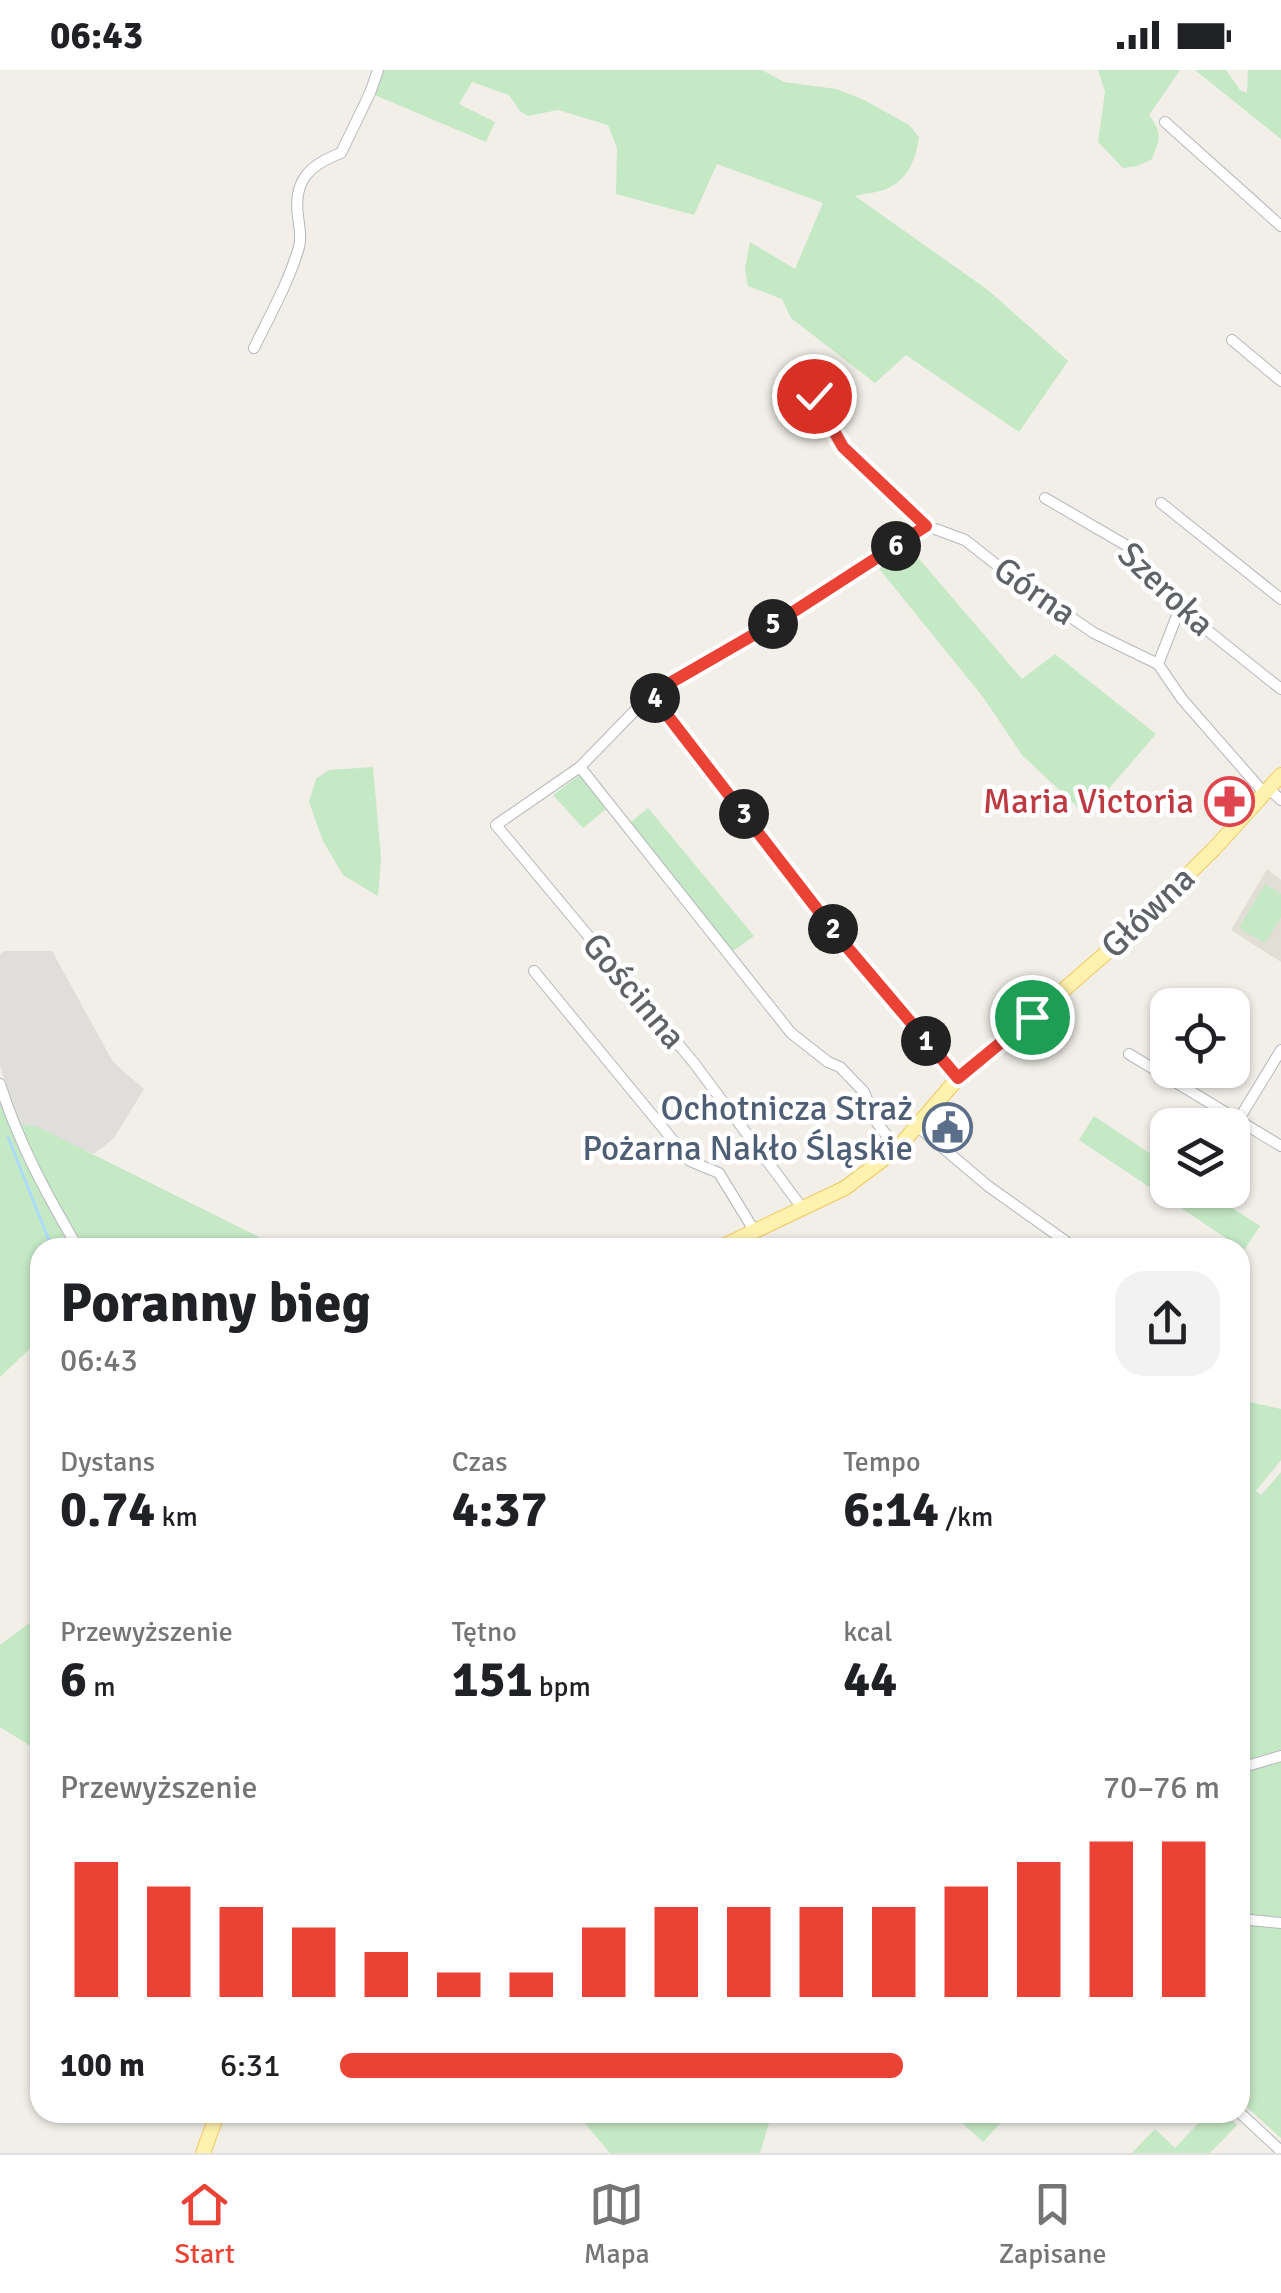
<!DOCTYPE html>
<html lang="pl">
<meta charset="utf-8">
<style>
:root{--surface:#fff;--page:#f2f2f2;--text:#202124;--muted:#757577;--line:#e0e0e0;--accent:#ea4335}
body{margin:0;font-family:Signika,sans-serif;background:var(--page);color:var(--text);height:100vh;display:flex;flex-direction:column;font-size:38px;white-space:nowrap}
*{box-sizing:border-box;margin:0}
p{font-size:32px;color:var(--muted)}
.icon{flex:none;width:55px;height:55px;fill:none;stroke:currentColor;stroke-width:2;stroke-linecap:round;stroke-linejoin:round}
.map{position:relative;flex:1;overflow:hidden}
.details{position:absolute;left:30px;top:1168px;width:1220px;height:885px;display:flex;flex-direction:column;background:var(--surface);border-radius:30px;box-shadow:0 2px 8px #0004}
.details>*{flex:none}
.buttons{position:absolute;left:1150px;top:918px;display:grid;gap:20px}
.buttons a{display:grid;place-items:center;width:100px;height:100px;border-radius:20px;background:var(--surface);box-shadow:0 2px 8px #0004;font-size:50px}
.pin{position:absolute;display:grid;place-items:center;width:85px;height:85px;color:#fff;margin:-42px;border:5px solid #fff;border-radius:50%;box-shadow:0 2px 10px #0007}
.km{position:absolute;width:50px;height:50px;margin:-25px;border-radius:50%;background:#222;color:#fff;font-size:28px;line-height:50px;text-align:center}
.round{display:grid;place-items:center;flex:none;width:105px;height:105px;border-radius:30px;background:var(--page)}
.summary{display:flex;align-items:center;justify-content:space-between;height:170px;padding:0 30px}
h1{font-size:55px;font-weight:700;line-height:75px}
.figures{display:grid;grid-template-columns:repeat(3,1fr);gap:15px;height:170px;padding:10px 30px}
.figures div{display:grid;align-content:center}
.figures b{font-size:50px;font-weight:700}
.figures small{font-size:28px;font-weight:400}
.figures p{font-size:28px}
.chart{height:280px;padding:20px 30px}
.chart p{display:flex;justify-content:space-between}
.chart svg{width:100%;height:180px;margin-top:10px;stroke:var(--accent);stroke-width:6}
ul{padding:0 30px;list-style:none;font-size:32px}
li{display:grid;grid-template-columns:160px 120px 1fr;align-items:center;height:75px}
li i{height:25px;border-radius:12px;background:var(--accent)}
.status{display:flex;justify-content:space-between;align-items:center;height:70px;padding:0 50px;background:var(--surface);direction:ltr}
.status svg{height:28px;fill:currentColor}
.tabs{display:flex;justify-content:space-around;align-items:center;height:140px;border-top:2px solid var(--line);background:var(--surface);font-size:28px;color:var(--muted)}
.tabs a{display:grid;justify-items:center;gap:5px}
.tabs .selected{color:var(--accent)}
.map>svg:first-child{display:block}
</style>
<div class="status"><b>06:43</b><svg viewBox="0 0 49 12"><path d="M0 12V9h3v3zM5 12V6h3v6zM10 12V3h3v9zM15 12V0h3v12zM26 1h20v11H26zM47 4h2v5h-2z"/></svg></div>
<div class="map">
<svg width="1281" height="2083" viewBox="0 0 1281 2083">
<rect width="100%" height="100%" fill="#f1efe8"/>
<!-- industrial -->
<polygon fill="#e0deda" points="4,881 52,881 113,992 144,1019 114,1068 94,1084 20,1056 0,996 0,885"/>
<!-- education -->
<polygon fill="#e1ded6" points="1267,799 1281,810 1281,892 1231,860"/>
<!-- green -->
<g fill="#c5e8c5">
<path d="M378 0H762L784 12 836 19 864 30 909 55 919 67C916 89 908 110 886 119 877 123 864 123 855 126L988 220 1068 291 1019 362 906 285 875 313 791 248 782 229 748 216 745 199 750 172 795 199 823 133 717 94 694 145 616 124 617 78 608 55 558 40 528 46 520 41 509 25 472 12 459 34 495 52 486 72 370 23Z"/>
<path d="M1098 0H1180L1149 45C1162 63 1161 67 1152 89L1137 96 1123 98 1098 72 1105 22Z"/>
<polygon points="1195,0 1226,0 1240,20 1247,23 1248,0 1281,0 1281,69"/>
<polygon points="908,476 1022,609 1055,584 1156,664 1086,745 1022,685 983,627 877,496"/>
<polygon points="373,697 381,788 378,826 343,805 323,771 309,732 316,709 329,700"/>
<polygon points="580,705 606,739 583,758 553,725"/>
<polygon points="648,738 754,866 733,881 631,752"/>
<polygon points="1265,814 1281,824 1281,847 1265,873 1239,858"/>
<polygon points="0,1014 13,1054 36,1056 267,1171 265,1177 40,1178 40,1277 36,1273 0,1307"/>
<polygon points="1094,1046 1167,1095 1168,1120 1205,1120 1260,1156 1244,1180 1079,1070"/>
<polygon points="1240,1330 1281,1339 1281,1390 1256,1421 1261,1425 1281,1402 1281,2068 1240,2031"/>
<polygon points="40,1545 40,1682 0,1657 0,1575"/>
<polygon points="972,2042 1010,2042 1010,2043 983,2072 962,2053"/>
<polygon points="576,2043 772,2043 760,2083 610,2083"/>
<polygon points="1208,2043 1223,2043 1237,2055 1210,2083 1132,2083 1155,2059 1175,2078"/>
</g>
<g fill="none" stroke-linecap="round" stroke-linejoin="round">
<!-- stream -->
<polyline stroke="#aadaff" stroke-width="2.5" points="8,1067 52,1178"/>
<defs>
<g id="minor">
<polyline points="1165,52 1281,156"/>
<polyline points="1232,270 1281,311"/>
<path d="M254 278C270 245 289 212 299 177 302 168 299 156 298 146 293 111 309 95 341 83L370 23 378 0"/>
<polyline points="806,319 814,326 843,377 927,456 965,470 1016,510 1094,563 1158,594 1182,629 1265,724"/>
<polyline points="1045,428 1129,477 1177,536 1281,619"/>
<polyline points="1161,433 1281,529"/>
<polyline points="1158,594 1180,538"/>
<polyline points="651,624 841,870 958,1008"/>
<polyline points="580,697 791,963 828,992 840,997 864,1022 875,1050 897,1079"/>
<polyline points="1269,719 1281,730"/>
<polyline points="534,901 690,1091 719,1103 755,1162"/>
<polyline points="1129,984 1281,1076"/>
<path d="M0 1014C18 1072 47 1125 78 1178"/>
<polyline points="1239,1049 1281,980"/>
<polyline points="917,1056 988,1116 1075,1178"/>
<polyline points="803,1139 694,993 496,755 580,697 651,624 793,542 927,456"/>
<polyline points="1240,1698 1281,1686"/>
<polyline points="1240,1849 1281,1853"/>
<polyline points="1239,2042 1281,2081"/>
</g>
<g id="major">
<polyline points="719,1178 845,1118 897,1079 958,1008 1059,924 1122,869 1213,780 1281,705"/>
<polyline points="203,2083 218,2042"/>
</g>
</defs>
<!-- minor casing -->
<use href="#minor" stroke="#b5b8bc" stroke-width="12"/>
<!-- major casing -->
<use href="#major" stroke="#f2c960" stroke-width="16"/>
<!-- minor -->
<use href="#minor" stroke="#fff" stroke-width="10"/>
<!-- major -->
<use href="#major" stroke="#fff2af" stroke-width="14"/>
</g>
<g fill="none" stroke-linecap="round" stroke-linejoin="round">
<defs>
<polyline id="route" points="814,326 843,377 926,456 793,542 651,624 841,870 958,1008 1032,947"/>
</defs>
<!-- route casing -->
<use href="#route" stroke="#fff" stroke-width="20"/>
<!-- route -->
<use href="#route" stroke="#ea4335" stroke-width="12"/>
</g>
<!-- icons -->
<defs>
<symbol id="pharmacy-ring" viewBox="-11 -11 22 22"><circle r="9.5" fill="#fff" stroke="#e0444e" stroke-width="1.5"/><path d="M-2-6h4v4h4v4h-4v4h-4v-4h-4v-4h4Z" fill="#e0444e"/></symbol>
<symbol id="civic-ring" viewBox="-11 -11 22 22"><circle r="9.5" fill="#fff" stroke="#5c6f8a" stroke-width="1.5"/><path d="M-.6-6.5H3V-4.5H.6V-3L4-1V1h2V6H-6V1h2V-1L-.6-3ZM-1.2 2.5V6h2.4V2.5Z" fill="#5c6f8a"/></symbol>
</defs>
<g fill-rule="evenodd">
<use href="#pharmacy-ring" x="1202" y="704" width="55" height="55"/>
<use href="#civic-ring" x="920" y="1030" width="55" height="55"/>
</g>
<g text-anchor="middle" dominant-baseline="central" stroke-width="9" stroke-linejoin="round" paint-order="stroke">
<!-- street labels -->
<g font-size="35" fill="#5f6368" stroke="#fff">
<text transform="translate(1166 519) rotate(44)">Szeroka</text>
<text transform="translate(1035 521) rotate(35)">Górna</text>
<text transform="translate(1148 842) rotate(-44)">Główna</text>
<text transform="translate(634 921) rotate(50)">Gościnna</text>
</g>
<!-- health labels -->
<g font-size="35" fill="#be3a42" stroke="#fff" text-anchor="end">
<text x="1194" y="731">Maria Victoria</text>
</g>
<!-- service labels -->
<g font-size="35" fill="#4e5e75" stroke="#fff" text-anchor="end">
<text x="913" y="1038">Ochotnicza Straż<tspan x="913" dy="40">Pożarna Nakło Śląskie</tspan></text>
</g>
</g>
</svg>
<div class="buttons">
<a><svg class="icon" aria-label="locate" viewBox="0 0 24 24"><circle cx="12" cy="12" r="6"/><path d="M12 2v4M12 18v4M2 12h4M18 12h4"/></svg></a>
<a><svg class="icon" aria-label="layers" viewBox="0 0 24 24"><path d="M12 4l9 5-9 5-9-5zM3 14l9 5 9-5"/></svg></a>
</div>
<div class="pin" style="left:1032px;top:947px;background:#1e9e55"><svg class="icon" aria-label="arrive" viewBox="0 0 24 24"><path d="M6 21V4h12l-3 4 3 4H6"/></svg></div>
<div class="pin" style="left:814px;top:326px;background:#d93025"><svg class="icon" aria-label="check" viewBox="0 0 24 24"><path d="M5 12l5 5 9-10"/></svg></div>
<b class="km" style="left:926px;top:971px">1</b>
<b class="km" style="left:833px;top:859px">2</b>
<b class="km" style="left:744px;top:744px">3</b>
<b class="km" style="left:655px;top:628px">4</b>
<b class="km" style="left:773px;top:554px">5</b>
<b class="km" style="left:896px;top:476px">6</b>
<section class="details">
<div class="summary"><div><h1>Poranny bieg</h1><p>06:43</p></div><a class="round"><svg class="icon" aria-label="share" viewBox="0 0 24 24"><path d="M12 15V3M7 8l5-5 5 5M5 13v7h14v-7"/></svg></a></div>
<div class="figures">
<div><p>Dystans</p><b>0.74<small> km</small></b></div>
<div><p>Czas</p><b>4:37</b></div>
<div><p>Tempo</p><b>6:14<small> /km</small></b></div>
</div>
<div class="figures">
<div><p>Przewyższenie</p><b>6<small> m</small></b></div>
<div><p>Tętno</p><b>151<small> bpm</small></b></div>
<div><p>kcal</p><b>44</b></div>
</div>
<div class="chart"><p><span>Przewyższenie</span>70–76 m</p>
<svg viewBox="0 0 160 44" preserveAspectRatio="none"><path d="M5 44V11M15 44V17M25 44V22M35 44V27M45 44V33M55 44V38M65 44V38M75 44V27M85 44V22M95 44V22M105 44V22M115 44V22M125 44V17M135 44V11M145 44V6M155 44V6"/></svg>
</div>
<ul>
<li><b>100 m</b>6:31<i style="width:64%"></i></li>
</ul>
</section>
</div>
<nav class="tabs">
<a class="selected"><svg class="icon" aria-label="home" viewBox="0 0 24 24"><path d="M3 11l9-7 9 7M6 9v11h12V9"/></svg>Start</a>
<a><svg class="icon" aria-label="map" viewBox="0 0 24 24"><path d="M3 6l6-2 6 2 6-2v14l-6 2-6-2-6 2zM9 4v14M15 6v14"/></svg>Mapa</a>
<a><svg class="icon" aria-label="saved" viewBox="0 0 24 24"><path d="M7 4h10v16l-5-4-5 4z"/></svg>Zapisane</a>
</nav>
